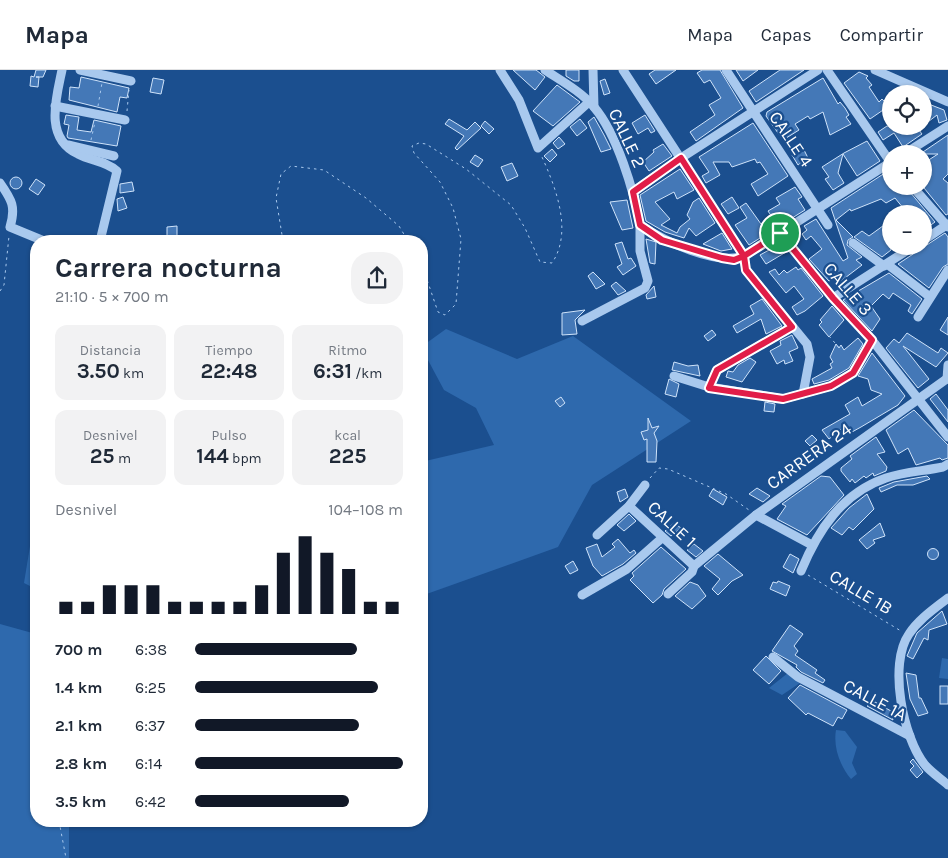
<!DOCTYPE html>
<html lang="es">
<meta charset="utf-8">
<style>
:root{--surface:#fff;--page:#f2f2f3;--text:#1f2937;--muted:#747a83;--line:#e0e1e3;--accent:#111827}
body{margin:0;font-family:Karla,sans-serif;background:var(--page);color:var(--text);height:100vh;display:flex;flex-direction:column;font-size:19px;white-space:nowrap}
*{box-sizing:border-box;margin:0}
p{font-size:16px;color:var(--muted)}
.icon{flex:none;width:28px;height:28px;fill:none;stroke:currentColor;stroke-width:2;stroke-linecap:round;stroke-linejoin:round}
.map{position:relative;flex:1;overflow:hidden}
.side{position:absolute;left:30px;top:165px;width:398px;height:592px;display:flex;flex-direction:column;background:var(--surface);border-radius:20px;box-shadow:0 1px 4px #0004}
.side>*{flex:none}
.fabs{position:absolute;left:882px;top:15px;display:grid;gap:10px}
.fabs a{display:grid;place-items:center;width:50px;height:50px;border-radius:50%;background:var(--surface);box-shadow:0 1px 4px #0004;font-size:25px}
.pin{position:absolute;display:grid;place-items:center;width:42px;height:42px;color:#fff;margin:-21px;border:2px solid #fff;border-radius:50%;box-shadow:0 1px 5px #0007}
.round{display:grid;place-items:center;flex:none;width:52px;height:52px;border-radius:20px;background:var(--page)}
.headline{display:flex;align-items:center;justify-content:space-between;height:85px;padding:0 25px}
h1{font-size:28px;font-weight:700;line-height:38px}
.figures{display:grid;grid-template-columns:repeat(3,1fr);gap:8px;height:85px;padding:5px 25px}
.figures div{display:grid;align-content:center;border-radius:12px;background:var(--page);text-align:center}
.figures b{font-size:21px;font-weight:700}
.figures small{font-size:14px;font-weight:400}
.figures p{font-size:14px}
.chart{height:140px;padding:10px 25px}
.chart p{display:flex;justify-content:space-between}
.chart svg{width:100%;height:90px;margin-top:5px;stroke:var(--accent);stroke-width:6}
ul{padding:0 25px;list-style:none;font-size:16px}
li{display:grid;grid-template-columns:80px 60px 1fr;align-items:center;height:38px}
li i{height:12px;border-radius:6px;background:var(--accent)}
header{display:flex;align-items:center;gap:30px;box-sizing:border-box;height:70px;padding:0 25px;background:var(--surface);border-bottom:1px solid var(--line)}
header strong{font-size:24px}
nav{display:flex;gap:28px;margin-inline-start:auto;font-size:18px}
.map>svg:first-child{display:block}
</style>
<header>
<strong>Mapa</strong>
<nav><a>Mapa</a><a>Capas</a><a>Compartir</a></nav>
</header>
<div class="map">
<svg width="948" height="788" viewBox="0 0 948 788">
<rect width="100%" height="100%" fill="#1b4f8f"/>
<!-- green -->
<g fill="#2e69ad">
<polygon points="446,259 517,289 573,266 691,351 592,415 558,477 421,526 421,392 494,375 476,338 444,320 421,277"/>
<polygon points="36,469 36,519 24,513 31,470"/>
<polygon points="0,554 36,564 36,751 69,751 69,788 0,788"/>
<polygon points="942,588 948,589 948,609 939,608"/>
<polygon points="788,603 800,613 782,625 769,618"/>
<path d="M836 660 845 661 857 677 852 693 857 704 851 709C840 696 833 677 836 660Z"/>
</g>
<!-- building -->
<g fill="#4478b7" stroke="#cfe3fa">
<polygon points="36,0 46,0 43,7 36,7 39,7 38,17 30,16 31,6 34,7"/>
<polygon points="513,0 536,0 545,7 535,20"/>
<polygon points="566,0 579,0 579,11 574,11 566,6"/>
<polygon points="655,0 676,0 656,14 649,4"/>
<polygon points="702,0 720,0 743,38 696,71 690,62 715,45 709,35 721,28 710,10 704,13 697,3"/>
<polygon points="736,0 758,0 743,11"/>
<polygon points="780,0 804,0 756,32 749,21"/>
<polygon points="859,2 868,6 866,8 872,15 869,17 879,32 882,29 889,36 870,49 844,13"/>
<polygon points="81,7 129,18 127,28 120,27 117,42 69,30 70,17 79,18"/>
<polygon points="153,8 164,10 161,24 150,22"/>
<polygon points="823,8 838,34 840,32 845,38 849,45 846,47 851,54 830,65 823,42 810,49 808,46 795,54 799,60 783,70 766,46 767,42"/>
<polygon points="605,9 610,23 604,25 600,11"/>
<polygon points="557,15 580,32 553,56 533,41"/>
<polygon points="926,33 944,40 947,50 939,53 937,45 924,55"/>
<polygon points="66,45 79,47 77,60 91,62 94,50 121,56 117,76 68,68 67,66 69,55 64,54"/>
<polygon points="645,45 655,61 651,63 648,58 638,64 632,53"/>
<polygon points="594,47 604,65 611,79 601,82 588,52"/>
<polygon points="449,49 467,60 475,52 481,58 457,80 455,78 464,66 445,54"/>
<polygon points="580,49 587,58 577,66 570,57"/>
<polygon points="485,51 494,59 489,64 481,56"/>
<polygon points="753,53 788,106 758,126 751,114 768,104 760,92 757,93 755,89 732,97 729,92 713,92 720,105 706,113 702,106 709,102 699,87"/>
<polygon points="887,56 916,56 922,64 903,77 894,63 883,70 878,62"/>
<polygon points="948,65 948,104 943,109 948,113 948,144 946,145 924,118 924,93 938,84 920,84"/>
<polygon points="559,67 565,74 558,79 553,73"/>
<polygon points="867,71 880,91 857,106 843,84 838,103 844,113 833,120 825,109 829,107 822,97 844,83"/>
<polygon points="663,74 672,86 649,101 643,92 654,82 653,80"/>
<polygon points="803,78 808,88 798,95 792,85"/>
<polygon points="552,79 557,85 550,92 544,86"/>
<polygon points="475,85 483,90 478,97 470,92"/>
<polygon points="512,93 518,106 507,111 501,97"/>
<polygon points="680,99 694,120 677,129 674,122 655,132 670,149 661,155 677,163 680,157 690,149 687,145 693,132 699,128 715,153 696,166 689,158 684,168 665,162 646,151 640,125"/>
<polygon points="891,99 891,116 905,116 935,152 924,160 924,144 908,144 895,128 886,133 881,129 851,141 850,139 836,150 853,167 848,170 847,175 862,187 856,190 862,195 841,211 836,207 829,211 809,189 822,179 811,166 806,170 802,164 807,160 804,156 816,149 843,191 848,188 831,138"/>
<circle cx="16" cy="113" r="6"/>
<polygon points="36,109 45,115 38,125 29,119"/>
<polygon points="132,112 134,121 120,123 120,114"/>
<polygon points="795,117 802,127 798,129 805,140 776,158 772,154 769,157 771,161 749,175 735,155 747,148 740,137 746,133 761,154 772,147 768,141 780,134 776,128"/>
<polygon points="123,127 127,138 118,141 117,129"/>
<polygon points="732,127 739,138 728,144 721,134"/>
<polygon points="627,130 633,158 622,160 610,132"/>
<polygon points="887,153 891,156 891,180 882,187 854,167 862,161 869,166"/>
<polygon points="177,156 177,171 167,171 167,157"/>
<polygon points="722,163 732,179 721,181 703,174"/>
<polygon points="945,163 948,167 948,194 943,197 929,218 898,194"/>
<polygon points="646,169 656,172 655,194 650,193"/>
<polygon points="622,172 628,189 631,188 636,196 623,205 617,197 622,194 615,174"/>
<polygon points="780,174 786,182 766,194 760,185"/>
<polygon points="796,197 798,200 801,198 823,226 805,241 797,245 792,237 804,229 794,216 786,223 769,202 775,199 779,205 784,200 787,203"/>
<polygon points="593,202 605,214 596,219 588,206"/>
<polygon points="889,203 922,229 912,244 908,241 911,235 893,223 889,229 883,224 871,236 880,249 872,261 843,230"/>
<polygon points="616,212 626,221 618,225 611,216"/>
<polygon points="654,216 656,227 647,229 646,225"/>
<polygon points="762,229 782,256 766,264 761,249 737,263 733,256 754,244 750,236"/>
<polygon points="832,236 844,250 829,267 819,255 822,252 820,250"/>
<polygon points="585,240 575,250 577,264 562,265 562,243"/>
<polygon points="948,247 948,265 940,260"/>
<polygon points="712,260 716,265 708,271 704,266"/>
<polygon points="907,263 938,283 941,278 948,283 936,297 903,276 929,309 918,318 886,278 894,269 899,273"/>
<polygon points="792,265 798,278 789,282 793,291 785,294 784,290 777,294 770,281 781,275 780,271"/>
<polygon points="858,268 863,274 849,298 829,310 814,314 812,309 832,298 830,294 833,292 830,287 836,274 839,278 841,275 844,280"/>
<polygon points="872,283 905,326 898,335 861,357 852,362 845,356 829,369 822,360 850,344 845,335 858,327 862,336 882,324 871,320 868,309 858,306"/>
<polygon points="750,288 756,292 742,312 726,307 728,301 733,302 738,295"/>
<polygon points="674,292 688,296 698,295 700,306 672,300"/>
<polygon points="669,309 679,314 676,327 665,324"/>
<polygon points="936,324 948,340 948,352 930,329"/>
<polygon points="561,327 565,333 560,337 555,331"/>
<polygon points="765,332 775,334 774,342 764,341"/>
<polygon points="914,340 948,375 948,388 942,390 940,388 916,395 908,378 898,384 886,360"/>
<polygon points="648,348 652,358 659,356 654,363 657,371 656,392 647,392 647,369 644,370 641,362 648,360"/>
<polygon points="812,365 817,370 810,376 805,371"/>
<polygon points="876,367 885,382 877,384 887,397 886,401 874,406 873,403 866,408 864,406 855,413 852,409 850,412 841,401 841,398 852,389 850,386"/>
<polygon points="821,406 830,407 844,425 807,465 777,449 786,436 782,434"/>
<polygon points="927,406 930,409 913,415 897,415 881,422 879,418 894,412"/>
<polygon points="757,418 770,426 763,432 749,424"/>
<polygon points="625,419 628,427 620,432 617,422"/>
<polygon points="713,419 727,427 723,435 709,426"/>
<polygon points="867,424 874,439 853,460 849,457 842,465 831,458 849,438"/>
<polygon points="629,444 636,451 624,461 617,455"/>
<polygon points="674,453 681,458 671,466 665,461"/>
<polygon points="880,453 885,466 873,470 875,473 867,479 859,470"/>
<polygon points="618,469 630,483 634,480 636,483 623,494 602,506 593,496 586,478 597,474 602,487 615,477 612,474"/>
<polygon points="694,474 703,481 696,487 687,480"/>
<polygon points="661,477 686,499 664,519 662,525 653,533 630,510 634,506 632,503"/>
<circle cx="933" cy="484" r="5.5"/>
<polygon points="718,484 743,505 732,511 718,525 712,519 720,509 704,496"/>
<polygon points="790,484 799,489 793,503 783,497"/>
<polygon points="573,491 578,500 570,504 565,496"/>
<polygon points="778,511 790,516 786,526 770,519 773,512 777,513"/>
<polygon points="690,512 698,515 706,526 692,539 675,526"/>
<polygon points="942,541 947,554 929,560 928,570 924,568 913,589 907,586 917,563"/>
<polygon points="790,555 803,564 794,576 798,581 795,585 817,600 815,603 825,610 823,613 801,602 796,597 797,595 772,581"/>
<polygon points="766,586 781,601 769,614 753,600"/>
<polygon points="906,603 916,605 919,628 921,628 928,643 918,646 910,629"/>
<polygon points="800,615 847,640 842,649 838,647 833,656 808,643 806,645 788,628"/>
<rect x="940" y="616" width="8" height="18"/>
<polygon points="875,632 891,641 893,650 867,636"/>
<polygon points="913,689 923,702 917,708 910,700 914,696 910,692"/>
</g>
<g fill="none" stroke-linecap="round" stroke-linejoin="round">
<!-- path -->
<g stroke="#a9c9ee" stroke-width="1" stroke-dasharray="2.5 4" stroke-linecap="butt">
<polyline points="98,36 102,13"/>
<polyline points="127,41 129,20"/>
<polyline points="91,70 95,52"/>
<polyline points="283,171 276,128 281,104 291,96 324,100 366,128 399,156 408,171"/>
<path d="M421 192 438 242 445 245 456 234 461 169 453 138 440 112 414 83 412 76 419 73 426 74 466 99 511 135 525 158 540 192 552 193C573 162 556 118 542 87"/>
<polyline points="0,221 4,215 9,166"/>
<polyline points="829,266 841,280"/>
<polyline points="650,408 659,398 668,399 726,424 749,440"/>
<polyline points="808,505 901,561"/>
<polyline points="59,751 66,788"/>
</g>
<!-- minor -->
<g stroke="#a9c9ee" stroke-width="9">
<path d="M62 0C56 29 44 68 78 84 91 91 106 91 117 101L100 171"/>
<polyline points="80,0 131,11"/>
<polyline points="500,0 519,30 538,78 589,32"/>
<path d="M545 0C560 10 582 22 594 37 617 64 634 121 640 155 664 171 716 196 744 186L891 92"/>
<polyline points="593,0 594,37"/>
<polyline points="623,0 744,186 746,200 807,274 810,287 803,324"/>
<polyline points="726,0 828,155"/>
<polyline points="827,0 891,93"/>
<polyline points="875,0 948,32"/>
<polyline points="55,36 125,50"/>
<polyline points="68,75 114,86"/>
<polyline points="904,84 948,56"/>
<path d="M0 113C12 130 16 137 10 157L44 171"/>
<polyline points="912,116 948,157"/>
<polyline points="633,122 681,88 818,0"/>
<polyline points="780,163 833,228 872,270 948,367"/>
<polyline points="924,170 948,154"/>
<polyline points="853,173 884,196"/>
<polyline points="887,194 930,227"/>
<polyline points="833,228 914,176"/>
<polyline points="918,247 948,200"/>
<polyline points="582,251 645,218 648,211 640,181 640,155"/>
<polyline points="674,306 709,317 783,329 831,316 853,303 872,270"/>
<polyline points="947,309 948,295"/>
<polyline points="709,317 717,300 792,257"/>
<polyline points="629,436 694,496"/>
<polyline points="756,445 812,475"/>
<polyline points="597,465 629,436 645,415"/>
<path d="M801 501C818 460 842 423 886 408 903 402 924 401 943 397L948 394"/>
<polyline points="668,524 692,502 694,496 756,445 948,308"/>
<polyline points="582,525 627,499 662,468"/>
<path d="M948 528C934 539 919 549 909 564 888 594 903 668 925 695 931 702 941 709 948 715"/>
<polyline points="773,587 798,607 910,666"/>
</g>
</g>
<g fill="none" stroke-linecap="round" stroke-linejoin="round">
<defs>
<polyline id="route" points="780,163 744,186 734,190 722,188 662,170 640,155 633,122 681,88 744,186 746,200 792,257 717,300 709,318 783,329 831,316 853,303 872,270 833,228 780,163"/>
</defs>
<!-- route casing -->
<use href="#route" stroke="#fff" stroke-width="10"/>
<!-- route -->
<use href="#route" stroke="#e11d48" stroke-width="6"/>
</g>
<g text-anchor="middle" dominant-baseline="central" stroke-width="4.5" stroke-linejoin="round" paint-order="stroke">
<!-- street labels -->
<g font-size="18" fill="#fff" stroke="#1b4f8f">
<text transform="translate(627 68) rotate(65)">CALLE 2</text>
<text transform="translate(791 69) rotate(56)">CALLE 4</text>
<text transform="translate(848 219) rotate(49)">CALLE 3</text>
<text transform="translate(809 386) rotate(-36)">CARRERA 24</text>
<text transform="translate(672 454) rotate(43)">CALLE 1</text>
<text transform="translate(861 522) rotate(31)">CALLE 1B</text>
<text transform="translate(875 630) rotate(28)">CALLE 1A</text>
</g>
</g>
</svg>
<div class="fabs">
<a><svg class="icon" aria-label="locate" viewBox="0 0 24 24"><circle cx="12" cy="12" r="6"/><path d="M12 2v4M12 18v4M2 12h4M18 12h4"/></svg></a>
<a>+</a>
<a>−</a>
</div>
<div class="pin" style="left:780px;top:163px;background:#1e9e55"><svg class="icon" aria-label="arrive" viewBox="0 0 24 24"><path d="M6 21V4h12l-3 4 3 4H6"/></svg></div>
<section class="side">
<div class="headline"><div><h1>Carrera nocturna</h1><p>21:10 · 5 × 700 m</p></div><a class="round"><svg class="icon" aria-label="share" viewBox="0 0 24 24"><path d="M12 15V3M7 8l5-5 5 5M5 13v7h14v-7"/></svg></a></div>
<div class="figures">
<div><p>Distancia</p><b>3.50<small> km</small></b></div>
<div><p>Tiempo</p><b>22:48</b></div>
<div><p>Ritmo</p><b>6:31<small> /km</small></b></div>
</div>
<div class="figures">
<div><p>Desnivel</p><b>25<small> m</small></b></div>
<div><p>Pulso</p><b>144<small> bpm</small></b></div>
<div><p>kcal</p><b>225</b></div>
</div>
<div class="chart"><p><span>Desnivel</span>104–108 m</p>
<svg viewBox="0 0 160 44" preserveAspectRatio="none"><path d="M5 44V38M15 44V38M25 44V30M35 44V30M45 44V30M55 44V38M65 44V38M75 44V38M85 44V38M95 44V30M105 44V14M115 44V6M125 44V14M135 44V22M145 44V38M155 44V38"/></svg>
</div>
<ul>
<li><b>700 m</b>6:38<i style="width:78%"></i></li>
<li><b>1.4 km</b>6:25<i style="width:88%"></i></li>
<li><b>2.1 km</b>6:37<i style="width:79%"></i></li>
<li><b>2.8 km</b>6:14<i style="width:100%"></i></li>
<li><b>3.5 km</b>6:42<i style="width:74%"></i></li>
</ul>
</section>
</div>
